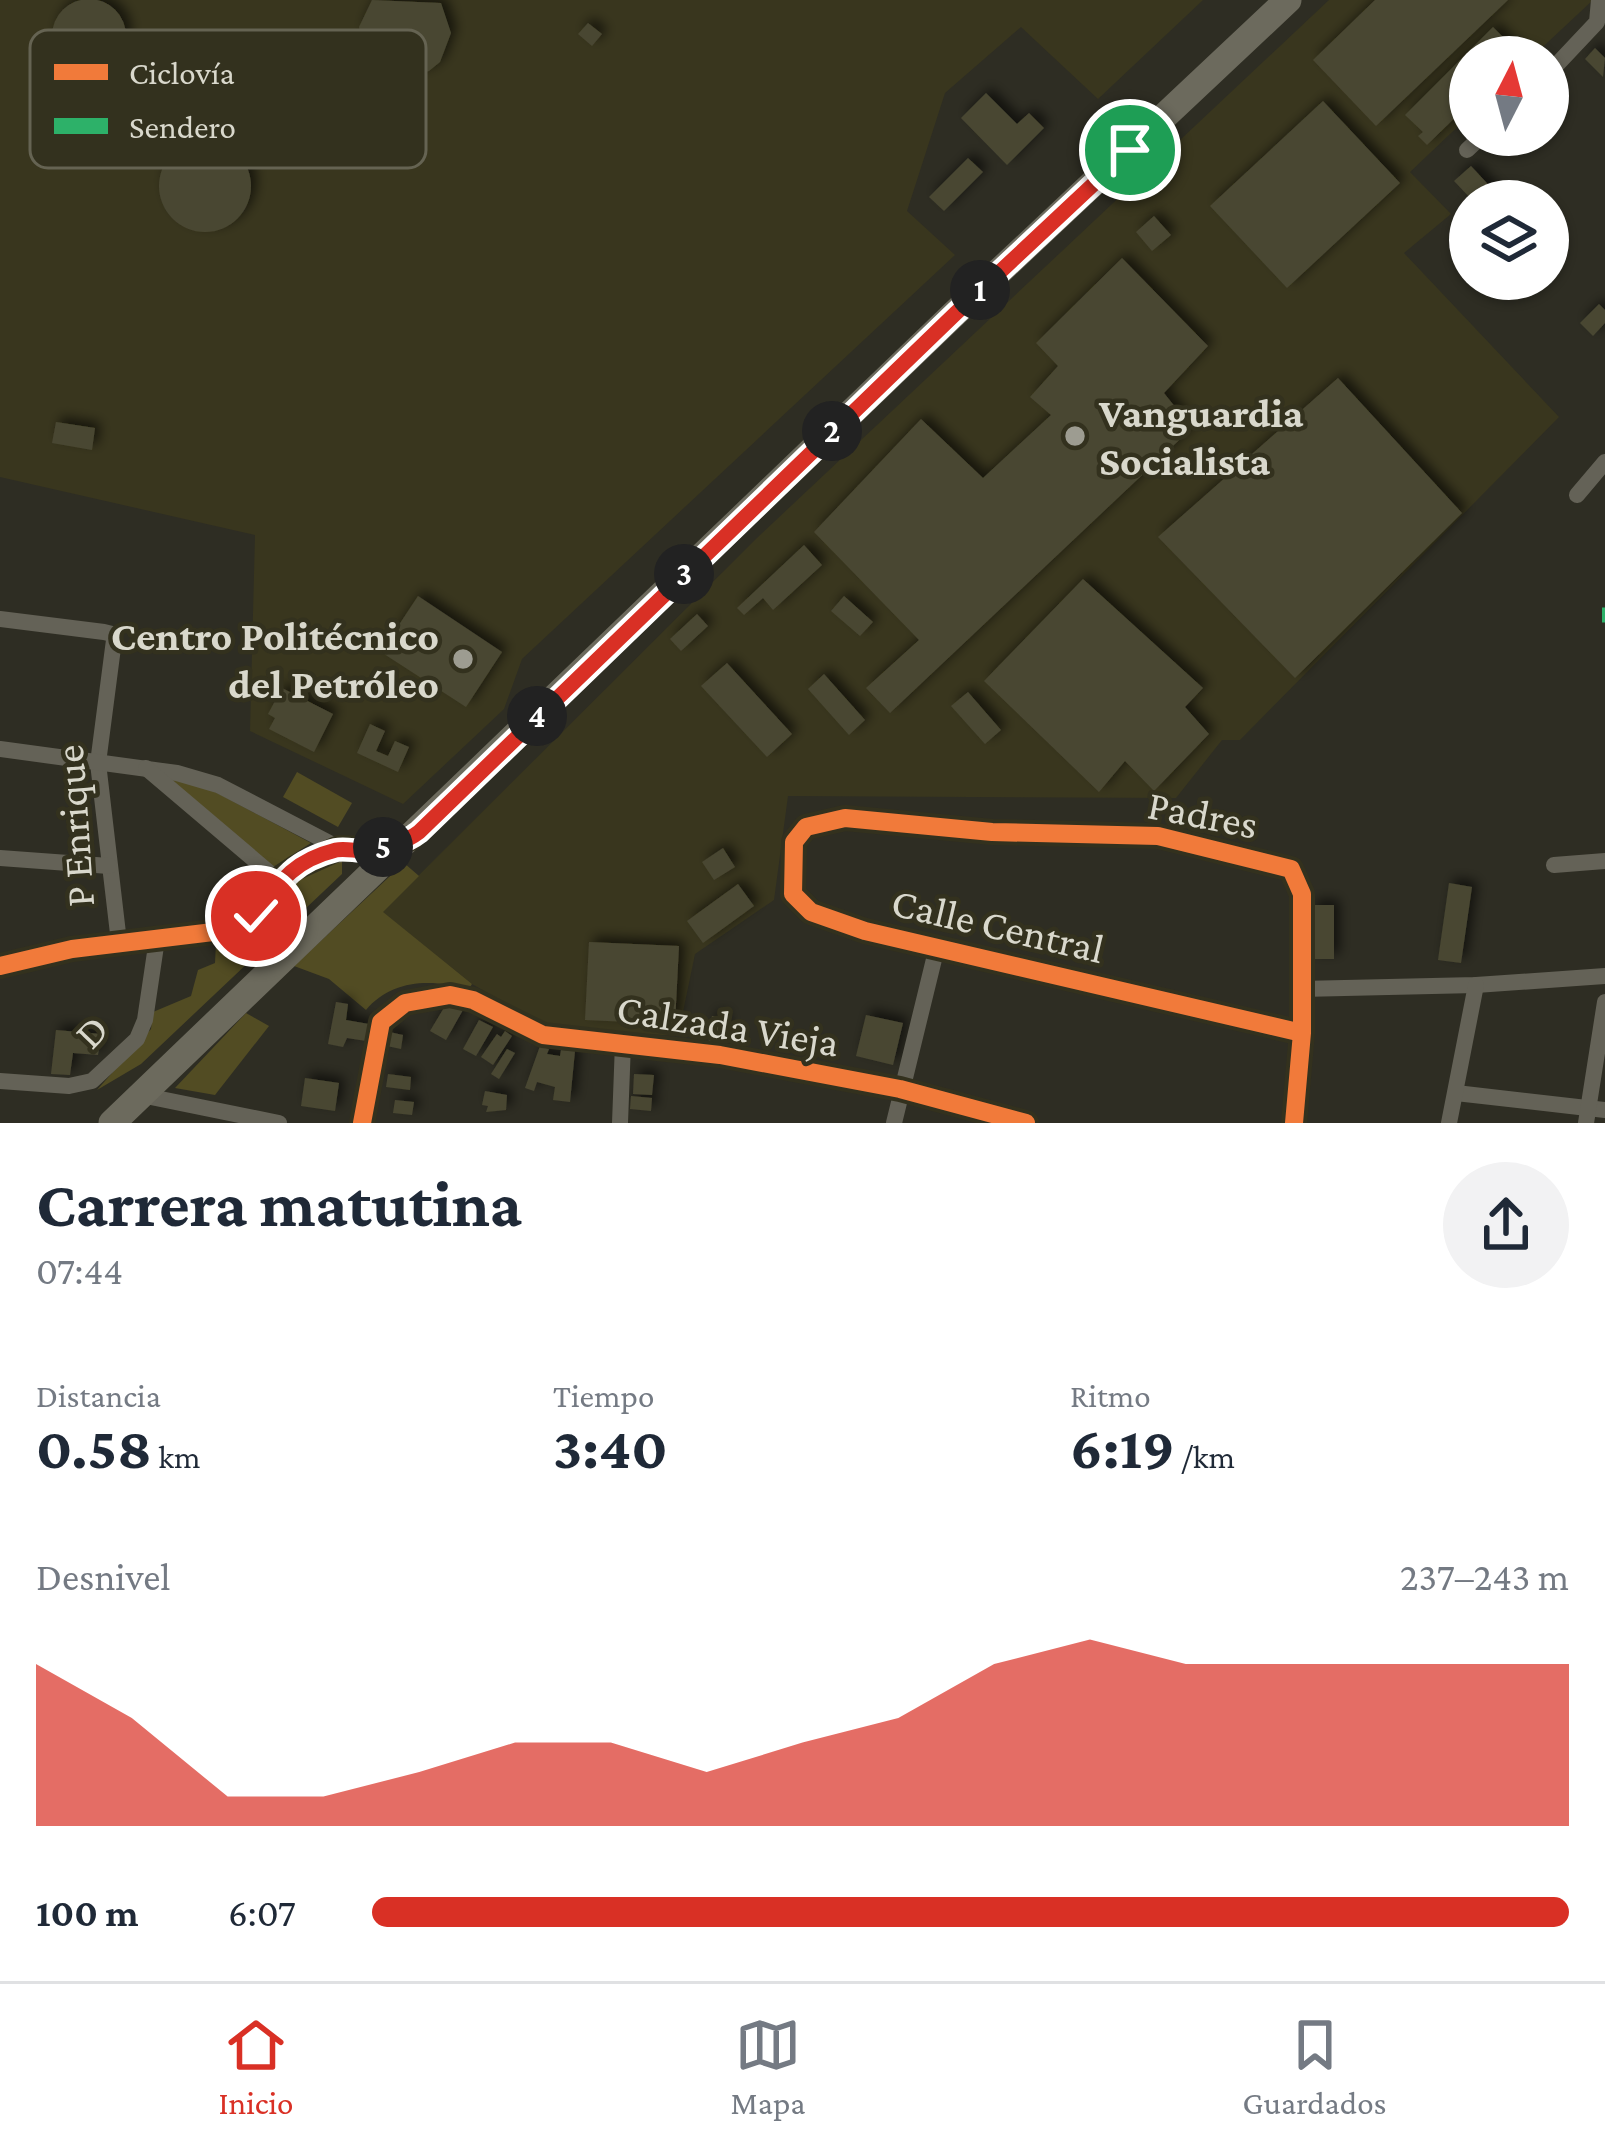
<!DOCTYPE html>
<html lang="es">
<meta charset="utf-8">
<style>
:root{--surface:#fff;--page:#f2f2f3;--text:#1f2937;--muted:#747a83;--line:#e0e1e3;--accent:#d93025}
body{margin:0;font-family:"Crimson Pro",serif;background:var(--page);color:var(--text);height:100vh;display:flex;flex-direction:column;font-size:45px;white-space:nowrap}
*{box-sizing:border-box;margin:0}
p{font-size:39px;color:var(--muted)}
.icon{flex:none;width:66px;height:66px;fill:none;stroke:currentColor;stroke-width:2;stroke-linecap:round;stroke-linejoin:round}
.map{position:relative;height:1123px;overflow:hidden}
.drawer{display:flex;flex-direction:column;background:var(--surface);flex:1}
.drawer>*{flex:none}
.needle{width:78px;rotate:6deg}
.controls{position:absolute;left:1449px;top:36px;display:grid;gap:24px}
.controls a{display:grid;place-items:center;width:120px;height:120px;border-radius:50%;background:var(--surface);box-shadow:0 3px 9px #0004;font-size:60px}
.pin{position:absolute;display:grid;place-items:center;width:102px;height:102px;color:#fff;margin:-51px;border:6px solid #fff;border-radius:50%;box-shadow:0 3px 12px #0007}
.km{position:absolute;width:60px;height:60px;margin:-30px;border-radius:50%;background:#222;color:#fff;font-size:33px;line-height:60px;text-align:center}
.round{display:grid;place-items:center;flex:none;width:126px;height:126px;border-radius:63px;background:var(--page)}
.head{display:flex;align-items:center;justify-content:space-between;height:204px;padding:0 36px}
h1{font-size:66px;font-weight:700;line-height:90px}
.metrics{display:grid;grid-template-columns:repeat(3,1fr);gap:18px;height:204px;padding:12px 36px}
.metrics div{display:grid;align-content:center}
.metrics b{font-size:60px;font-weight:700}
.metrics small{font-size:33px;font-weight:400}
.metrics p{font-size:33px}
.chart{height:336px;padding:24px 36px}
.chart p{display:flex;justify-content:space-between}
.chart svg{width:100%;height:216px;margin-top:12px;fill:var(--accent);opacity:.7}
ul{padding:0 36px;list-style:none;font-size:39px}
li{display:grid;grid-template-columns:192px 144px 1fr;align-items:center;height:90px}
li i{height:30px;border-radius:15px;background:var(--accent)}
.dock{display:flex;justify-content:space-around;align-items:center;height:168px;border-top:3px solid var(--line);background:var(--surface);font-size:33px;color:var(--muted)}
.dock a{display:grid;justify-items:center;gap:6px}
.dock .active{color:var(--accent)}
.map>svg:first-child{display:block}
</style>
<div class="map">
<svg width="1605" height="1123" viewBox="0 0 1605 1123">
<defs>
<filter id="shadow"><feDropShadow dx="5.5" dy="-5.5" stdDeviation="6" flood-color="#0009"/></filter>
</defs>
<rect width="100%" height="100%" fill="#2e2d23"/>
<!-- built -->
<g fill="#39361e">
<polygon points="0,0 1203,0 1098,99 1021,27 945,93 907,211 955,255 522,659 504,709 403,804 250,731 255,535 0,477"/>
<polygon points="1329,0 1593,0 1532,57 1470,57 1470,115 1410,172 1451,214 1404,253 1559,417 1240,740 1222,740 1176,798 788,796 774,900 695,954 678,1036 565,1029 532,1018 472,984 382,912 758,537"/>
</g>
<!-- green -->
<g fill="#524c23">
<polygon points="297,772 352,803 338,827 283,797"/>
<polygon points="160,774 206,787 311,843 270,869"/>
<polygon points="342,859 342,874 141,1064 97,1090 151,1029 153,1012 191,996 198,970 215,963 216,943 233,939 292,876"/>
<path d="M404 863 419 876 383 912 472 984 468 990C434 978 391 979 366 1010L329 979 294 966Z"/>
<polygon points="246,1013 269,1026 215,1095 175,1088"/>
</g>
<!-- building -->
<g fill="#494732" filter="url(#shadow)">
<circle cx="89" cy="36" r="37"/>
<polygon points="372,0 441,3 451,33 440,62 429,71 401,78 374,66 365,55 359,27"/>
<polygon points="1375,0 1508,0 1376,126 1313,60"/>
<polygon points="588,23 602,34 592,46 578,34"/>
<polygon points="1493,27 1520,54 1516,57 1470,57 1470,103 1427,145 1418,136 1423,132 1405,115"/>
<polygon points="1595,48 1605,58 1603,77 1585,59"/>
<polygon points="986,93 1017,124 1029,113 1044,128 1007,165 961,118"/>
<polygon points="1323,101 1400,183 1287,288 1210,206"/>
<circle cx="205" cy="186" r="46"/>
<polygon points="968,158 983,172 944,211 929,197"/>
<polygon points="1471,166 1499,196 1494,201 1473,201 1454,181"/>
<polygon points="1154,216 1171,235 1152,251 1136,232"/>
<polygon points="1122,258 1208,346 1164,393 1192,428 890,713 866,688 919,640 814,532 921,419 983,478 1051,415 1030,397 1058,366 1036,343"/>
<polygon points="1599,304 1605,310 1605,323 1593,336 1580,323"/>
<polygon points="1338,378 1462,513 1295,678 1158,537"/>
<polygon points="56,422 95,428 92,450 52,443"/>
<polygon points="804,545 822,565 773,610 763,598 744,615 737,608"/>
<polygon points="1083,579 1203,688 1185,707 1209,734 1154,791 1125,761 1099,792 984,681"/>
<polygon points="418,596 502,652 466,707 381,652"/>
<polygon points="844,596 873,622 860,636 831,611"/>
<polygon points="697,614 708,626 681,651 670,639"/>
<polygon points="727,663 792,734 767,757 701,686"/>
<polygon points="824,674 865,720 849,735 808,689"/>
<polygon points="282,688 333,714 314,752 269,729 275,718 268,714"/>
<polygon points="968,692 1001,730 985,744 951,706"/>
<polygon points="370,724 385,731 376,751 388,756 395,741 409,747 398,772 357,753"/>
<polygon points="723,848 735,867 714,880 702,862"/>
<polygon points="1449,883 1472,887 1461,963 1438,960"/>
<polygon points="738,884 754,906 703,943 687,921"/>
<polygon points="1311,905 1334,905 1334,959 1310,959"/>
<polygon points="589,942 679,946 675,1024 585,1020"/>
<polygon points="448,1001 463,1010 446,1040 430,1031"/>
<polygon points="336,1002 348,1004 346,1020 369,1024 366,1041 347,1038 343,1047 328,1044"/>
<polygon points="866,1015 903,1023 893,1065 856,1056"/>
<polygon points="712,1016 725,1017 721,1047 708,1046"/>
<polygon points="479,1020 493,1027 476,1056 463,1049"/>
<polygon points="56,1030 101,1034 98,1055 73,1053 70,1075 51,1074"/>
<polygon points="385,1031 403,1035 401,1049 382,1045"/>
<polygon points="505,1031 512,1036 493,1065 481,1057 497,1034 501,1037"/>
<polygon points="540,1046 549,1049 547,1054 560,1056 561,1050 575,1051 570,1102 553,1100 555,1087 537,1082 534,1091 525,1088"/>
<polygon points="507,1049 515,1053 499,1079 491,1074"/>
<polygon points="388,1074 411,1077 410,1090 386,1087"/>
<polygon points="634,1074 654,1075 652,1095 633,1094"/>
<polygon points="305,1078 339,1083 335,1111 301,1106"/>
<polygon points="485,1091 507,1095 506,1110 486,1112 488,1106 482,1105"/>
<polygon points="631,1096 652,1098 651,1111 630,1109"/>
<polygon points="395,1100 414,1102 412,1115 393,1113"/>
</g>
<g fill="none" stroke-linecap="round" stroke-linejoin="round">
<!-- minor -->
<g stroke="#646257" stroke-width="16">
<polyline points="1548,74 1597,22 1599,0"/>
<polyline points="1467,150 1483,135"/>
<polyline points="1577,495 1605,462"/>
<polyline points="0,619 104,632 112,634 114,640 98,763 119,942"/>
<polyline points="0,749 177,773 218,785 339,848"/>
<polyline points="146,768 278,880"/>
<polyline points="0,858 109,866"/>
<polyline points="1554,865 1605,861"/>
<polyline points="1301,989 1476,985 1605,976"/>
<polyline points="0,1081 69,1086 92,1081 137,1039 145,1020 157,939"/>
<polyline points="1456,1093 1605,1110"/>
<polyline points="141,1095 279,1123"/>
<polyline points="362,1123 381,1022 405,1003 450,995 473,1000 543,1035 720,1055 900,1089 1026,1123"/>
<polyline points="620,1123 623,1043"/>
<polyline points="894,1123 937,947"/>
<polyline points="1294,1123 1302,1033 1302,894 1291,869 1158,836 992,832 845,818 806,827 794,842 793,894 811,912 865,931 1302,1033"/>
<polyline points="1449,1123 1476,985"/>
<polyline points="1586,1123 1605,1002"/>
</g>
<!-- tertiary -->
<path stroke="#646257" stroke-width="21" d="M0 966 72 949 238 929C260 913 264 895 280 879 313 845 364 853 406 840"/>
<!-- primary -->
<polyline stroke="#6c6a5d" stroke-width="27" points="112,1123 955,313 1288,0"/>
<!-- quiet -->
<polyline stroke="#2db169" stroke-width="15" stroke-dasharray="30 15" stroke-linecap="butt" points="1602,615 1605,615"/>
<defs>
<g id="cycleway">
<polyline points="0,966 72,949 238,929 256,916 278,880 295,868 339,848 376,849 411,838"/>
<polyline points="362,1123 381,1022 405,1003 450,995 473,1000 543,1035 720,1055 900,1089 1026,1123"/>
<polyline points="1294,1123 1302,1033 1302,894 1291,869 1158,836 992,832 845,818 806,827 794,842 793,894 811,912 865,931 1302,1033"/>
</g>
</defs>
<!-- cycleway casing -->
<use href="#cycleway" stroke="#33311e" stroke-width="26"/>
<!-- cycleway -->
<use href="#cycleway" stroke="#f17a3a" stroke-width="18"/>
</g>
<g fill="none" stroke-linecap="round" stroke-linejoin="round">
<defs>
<path id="route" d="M256 916C280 882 292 861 336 850 345 848 355 851 364 851 382 849 405 843 419 832L956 313 1130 150"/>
</defs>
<!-- route casing -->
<use href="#route" stroke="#fff" stroke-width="24"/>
<!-- route -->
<use href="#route" stroke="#d93025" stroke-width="15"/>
</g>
<!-- markers -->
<g fill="#9d9c91" stroke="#33311e" stroke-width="4.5">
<circle cx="1075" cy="436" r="12"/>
<circle cx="463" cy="659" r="12"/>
</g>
<g text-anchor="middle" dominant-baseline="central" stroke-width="9" stroke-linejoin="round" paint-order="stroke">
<!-- poi labels -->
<g font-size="42" font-weight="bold" fill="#d9d8cc" stroke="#33311e" text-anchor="start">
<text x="1099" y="412">Vanguardia<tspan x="1099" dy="48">Socialista</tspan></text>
<text x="439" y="635" text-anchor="end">Centro Politécnico<tspan x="439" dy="48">del Petróleo</tspan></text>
</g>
<!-- street labels -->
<g font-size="42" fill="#d9d8cc" stroke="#33311e">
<text transform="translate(1203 814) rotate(11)">Padres</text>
<text transform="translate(74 826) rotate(-94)">P Enrique</text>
<text transform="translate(998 925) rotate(13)">Calle Central</text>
<text transform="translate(728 1025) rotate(9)">Calzada Vieja</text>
<text transform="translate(91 1031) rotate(-46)">D</text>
</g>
</g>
<!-- legend -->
<rect x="30" y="30" width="396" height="138" rx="18" fill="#33311e" stroke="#656352" stroke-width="3"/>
<rect x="54" y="64" width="54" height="16" fill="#f17a3a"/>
<rect x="54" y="118" width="54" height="16" fill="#2db169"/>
<g font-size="33" fill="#d9d8cc">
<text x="129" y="84">Ciclovía</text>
<text x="129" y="138">Sendero</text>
</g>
</svg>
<div class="controls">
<a><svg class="needle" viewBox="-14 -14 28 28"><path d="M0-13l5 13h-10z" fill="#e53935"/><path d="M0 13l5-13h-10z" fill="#747a83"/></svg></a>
<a><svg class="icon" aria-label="layers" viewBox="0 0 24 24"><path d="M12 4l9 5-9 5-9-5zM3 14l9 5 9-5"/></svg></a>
</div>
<div class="pin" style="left:1130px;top:150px;background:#1e9e55"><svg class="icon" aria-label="arrive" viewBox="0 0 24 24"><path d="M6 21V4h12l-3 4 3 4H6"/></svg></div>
<div class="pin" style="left:256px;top:916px;background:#d93025"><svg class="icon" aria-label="check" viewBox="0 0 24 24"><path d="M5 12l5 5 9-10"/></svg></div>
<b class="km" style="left:980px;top:290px">1</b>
<b class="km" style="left:832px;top:431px">2</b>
<b class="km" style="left:684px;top:574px">3</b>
<b class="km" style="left:537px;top:716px">4</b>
<b class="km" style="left:383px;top:847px">5</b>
</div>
<section class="drawer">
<div class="head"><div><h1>Carrera matutina</h1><p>07:44</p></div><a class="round"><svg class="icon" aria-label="share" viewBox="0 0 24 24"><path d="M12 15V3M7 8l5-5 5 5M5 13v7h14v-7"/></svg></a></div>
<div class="metrics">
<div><p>Distancia</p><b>0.58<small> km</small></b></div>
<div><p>Tiempo</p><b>3:40</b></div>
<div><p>Ritmo</p><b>6:19<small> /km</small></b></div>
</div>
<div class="chart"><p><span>Desnivel</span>237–243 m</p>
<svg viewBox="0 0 160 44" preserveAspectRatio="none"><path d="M0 44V11L10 22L20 38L30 38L40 33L50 27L60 27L70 33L80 27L90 22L100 11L110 6L120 11L130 11L140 11L150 11L160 11V44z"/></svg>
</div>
<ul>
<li><b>100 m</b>6:07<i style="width:100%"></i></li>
</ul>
</section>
<nav class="dock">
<a class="active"><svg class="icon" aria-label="home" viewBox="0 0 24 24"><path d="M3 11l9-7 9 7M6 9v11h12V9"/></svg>Inicio</a>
<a><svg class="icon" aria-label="map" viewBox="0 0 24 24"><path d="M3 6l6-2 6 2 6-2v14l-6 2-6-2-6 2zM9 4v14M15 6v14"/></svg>Mapa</a>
<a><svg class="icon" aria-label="saved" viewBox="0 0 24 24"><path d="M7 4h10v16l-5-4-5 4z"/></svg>Guardados</a>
</nav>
